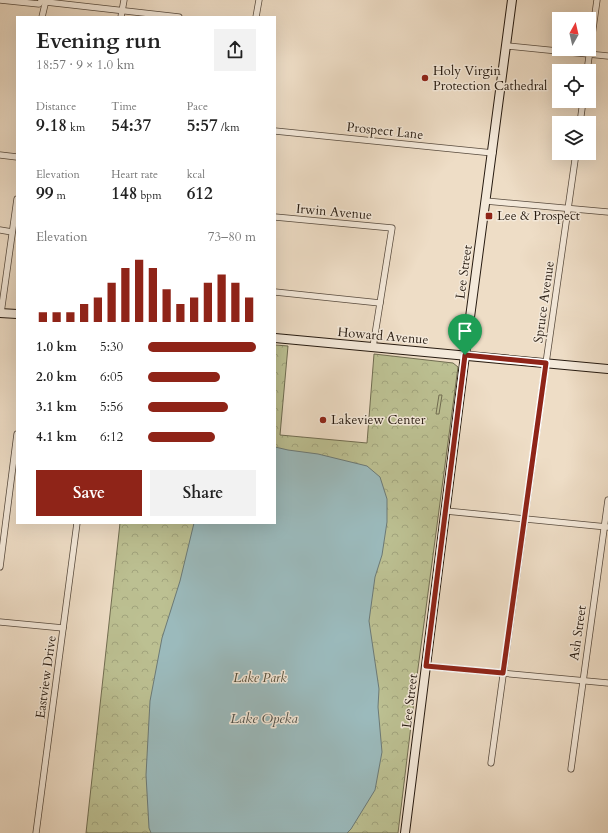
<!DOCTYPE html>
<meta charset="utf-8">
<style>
:root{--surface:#fff;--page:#f2f2f2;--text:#222;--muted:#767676;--accent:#8f2418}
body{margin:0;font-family:Cardo,serif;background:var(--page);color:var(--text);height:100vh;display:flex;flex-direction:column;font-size:15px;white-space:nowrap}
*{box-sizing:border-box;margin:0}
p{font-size:13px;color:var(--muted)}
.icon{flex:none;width:22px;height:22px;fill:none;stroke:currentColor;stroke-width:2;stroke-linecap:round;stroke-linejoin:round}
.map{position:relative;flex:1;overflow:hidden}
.drawer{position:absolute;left:16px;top:16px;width:260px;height:508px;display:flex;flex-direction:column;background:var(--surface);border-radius:0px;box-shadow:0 4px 16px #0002}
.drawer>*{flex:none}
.needle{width:26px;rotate:8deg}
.tools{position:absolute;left:552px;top:12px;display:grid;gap:8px}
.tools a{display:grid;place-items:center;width:44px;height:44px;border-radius:0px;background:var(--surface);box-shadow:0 4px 16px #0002;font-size:20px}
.pin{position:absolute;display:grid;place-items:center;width:34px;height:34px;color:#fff;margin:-41px -17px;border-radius:50% 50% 50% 0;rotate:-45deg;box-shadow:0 0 4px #0007}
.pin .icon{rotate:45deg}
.round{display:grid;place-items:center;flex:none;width:42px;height:42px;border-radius:0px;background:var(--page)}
.summary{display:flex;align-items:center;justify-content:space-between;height:68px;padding:0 20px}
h1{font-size:22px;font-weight:600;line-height:30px}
.metrics{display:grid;grid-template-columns:repeat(3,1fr);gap:6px;height:68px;padding:4px 20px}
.metrics div{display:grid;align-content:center}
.metrics b{font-size:17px;font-weight:600}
.metrics small{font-size:11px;font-weight:400}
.metrics p{font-size:11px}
.chart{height:112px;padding:8px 20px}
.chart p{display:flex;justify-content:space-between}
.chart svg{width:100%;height:72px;margin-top:4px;stroke:var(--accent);stroke-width:6}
.primary-button{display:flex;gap:8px;margin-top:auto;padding:8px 20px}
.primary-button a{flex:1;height:46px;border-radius:0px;background:var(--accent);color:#fff;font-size:16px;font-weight:600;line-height:46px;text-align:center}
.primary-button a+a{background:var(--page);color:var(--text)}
ul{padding:0 20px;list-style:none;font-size:13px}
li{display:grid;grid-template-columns:64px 48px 1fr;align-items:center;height:30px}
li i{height:10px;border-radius:5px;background:var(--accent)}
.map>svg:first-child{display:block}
</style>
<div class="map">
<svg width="608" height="833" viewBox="0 0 608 833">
<defs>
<pattern id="forest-crowns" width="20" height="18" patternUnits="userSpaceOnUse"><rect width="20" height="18" fill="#bcc092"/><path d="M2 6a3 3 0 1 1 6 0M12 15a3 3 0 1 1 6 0" fill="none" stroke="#a1a47d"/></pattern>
</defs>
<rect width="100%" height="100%" fill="#eeddc6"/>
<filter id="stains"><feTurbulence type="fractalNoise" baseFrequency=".005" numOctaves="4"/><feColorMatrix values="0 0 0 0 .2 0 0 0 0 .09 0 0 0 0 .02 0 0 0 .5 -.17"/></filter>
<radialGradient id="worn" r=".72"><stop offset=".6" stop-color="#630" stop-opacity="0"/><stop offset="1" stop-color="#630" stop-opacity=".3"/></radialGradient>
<!-- forest -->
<polygon fill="url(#forest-crowns)" stroke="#716d51" points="275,345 288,346 280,435 367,443 374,354 453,363 458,367 417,676 398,833 86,833 120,523 275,523"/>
<!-- pitch -->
<polygon fill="#bcc092" stroke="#716d51" points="439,395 442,395 439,414 436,414"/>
<!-- water -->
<polygon fill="#9bbabc" stroke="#6c7a77" points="275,447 288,450 318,454 367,466 380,477 387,499 387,522 382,555 375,577 369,621 379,689 378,707 382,752 375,790 351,829 347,833 151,833 149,828 146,775 150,701 162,638 180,581 194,523 275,523"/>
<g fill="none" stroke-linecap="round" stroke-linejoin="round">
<defs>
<g id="street">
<polyline points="0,0 39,4 42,0"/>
<polyline points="46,2 179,17"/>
<polyline points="42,17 46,0"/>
<polyline points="121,17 124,0"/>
<polyline points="256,17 259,0"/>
<polyline points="507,46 608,56"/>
<polyline points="587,71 597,0"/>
<polyline points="580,123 583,101"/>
<polyline points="275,131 493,153"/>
<polyline points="0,155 17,157"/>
<polyline points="486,201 608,212"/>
<polyline points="275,217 392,228 373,347"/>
<polyline points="0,230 12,232"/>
<polyline points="275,292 380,303"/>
<polyline points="1,313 17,199"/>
<polyline points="446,511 607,527"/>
<polyline points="0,567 17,434"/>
<polyline points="0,622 63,628"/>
<polyline points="426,666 608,683"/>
<polyline points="491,763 546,363 576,153"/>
<polyline points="571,769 608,500"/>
<polyline points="36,833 77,523"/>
</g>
<g id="secondary">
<polyline points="0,313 17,314"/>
<polyline points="275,338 608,369"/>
<polyline points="405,833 465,355 512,0"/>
</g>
</defs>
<!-- street casing -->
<use href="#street" stroke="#584b3e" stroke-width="7"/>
<!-- secondary casing -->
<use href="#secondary" stroke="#261a10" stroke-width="10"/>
<!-- street -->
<use href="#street" stroke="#f4e9da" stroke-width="5.5"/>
<!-- secondary -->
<use href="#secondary" stroke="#f4e9da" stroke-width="8"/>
</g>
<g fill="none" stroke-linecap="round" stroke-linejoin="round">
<defs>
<polygon id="route" points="465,355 546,363 503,673 426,666"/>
</defs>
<!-- route casing -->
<use href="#route" stroke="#fff" stroke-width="8"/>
<!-- route -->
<use href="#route" stroke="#8f2418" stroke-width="5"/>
</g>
<!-- markers -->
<g fill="#8f2418" stroke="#f4e9da" stroke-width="1.5">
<circle cx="425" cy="78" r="4"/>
<rect x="485" y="212" width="8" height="8" rx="2"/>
<circle cx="323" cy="420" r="4"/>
</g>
<g text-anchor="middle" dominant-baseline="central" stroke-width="3" stroke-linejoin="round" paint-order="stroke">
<!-- poi labels -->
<g font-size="13" fill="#261a10" stroke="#f4e9da" text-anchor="start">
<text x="433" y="71">Holy Virgin<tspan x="433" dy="15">Protection Cathedral</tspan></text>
<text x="497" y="216">Lee &amp; Prospect</text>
<text x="331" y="420">Lakeview Center</text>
</g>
<!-- street labels -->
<g font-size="13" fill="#261a10" stroke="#f4e9da">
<text transform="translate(385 131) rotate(6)">Prospect Lane</text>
<text transform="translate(334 212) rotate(5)">Irwin Avenue</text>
<text transform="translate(464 272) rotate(-82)">Lee Street</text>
<text transform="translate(544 302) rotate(-82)">Spruce Avenue</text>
<text transform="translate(383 336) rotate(5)">Howard Avenue</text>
<text transform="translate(578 633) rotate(-82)">Ash Street</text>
<text transform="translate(46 677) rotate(-82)">Eastview Drive</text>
<text transform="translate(410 701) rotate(-83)">Lee Street</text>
</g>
<!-- park labels -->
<g font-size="13" font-style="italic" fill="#534c37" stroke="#f4e9da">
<text x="260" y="678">Lake Park</text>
</g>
<!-- water labels -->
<g font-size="14" font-style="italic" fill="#4f524c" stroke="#f4e9da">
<text x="264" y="718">Lake Opeka</text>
</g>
</g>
<rect width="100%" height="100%" filter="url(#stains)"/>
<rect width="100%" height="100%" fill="url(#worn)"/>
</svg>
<div class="tools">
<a><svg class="needle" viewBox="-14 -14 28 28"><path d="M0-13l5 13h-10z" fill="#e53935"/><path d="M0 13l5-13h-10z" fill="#767676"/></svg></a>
<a><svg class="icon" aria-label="locate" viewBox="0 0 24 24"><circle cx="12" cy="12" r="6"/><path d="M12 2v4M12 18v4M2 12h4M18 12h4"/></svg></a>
<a><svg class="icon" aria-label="layers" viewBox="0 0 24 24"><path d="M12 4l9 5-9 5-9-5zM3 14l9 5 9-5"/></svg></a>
</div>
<div class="pin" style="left:465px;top:355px;background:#1e9e55"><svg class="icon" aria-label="arrive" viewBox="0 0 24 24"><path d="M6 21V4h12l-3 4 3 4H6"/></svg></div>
<section class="drawer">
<div class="summary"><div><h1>Evening run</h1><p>18:57 · 9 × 1.0 km</p></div><a class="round"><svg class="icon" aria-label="share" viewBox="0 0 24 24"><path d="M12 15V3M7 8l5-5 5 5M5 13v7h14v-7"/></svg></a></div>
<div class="metrics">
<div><p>Distance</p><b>9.18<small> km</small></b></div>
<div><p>Time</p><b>54:37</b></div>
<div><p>Pace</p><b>5:57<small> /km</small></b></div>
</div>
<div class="metrics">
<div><p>Elevation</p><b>99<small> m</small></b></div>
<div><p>Heart rate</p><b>148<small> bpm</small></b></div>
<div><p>kcal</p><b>612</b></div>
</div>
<div class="chart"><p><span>Elevation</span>73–80 m</p>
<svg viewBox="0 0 160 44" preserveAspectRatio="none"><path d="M5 44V38M15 44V38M25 44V38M35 44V33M45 44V29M55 44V20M65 44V11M75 44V6M85 44V11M95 44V24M105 44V33M115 44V29M125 44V20M135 44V15M145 44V20M155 44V29"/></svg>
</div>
<ul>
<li><b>1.0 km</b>5:30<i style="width:100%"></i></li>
<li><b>2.0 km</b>6:05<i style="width:67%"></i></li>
<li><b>3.1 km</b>5:56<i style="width:74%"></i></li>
<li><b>4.1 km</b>6:12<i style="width:62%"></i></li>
</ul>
<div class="primary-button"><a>Save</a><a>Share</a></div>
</section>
</div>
